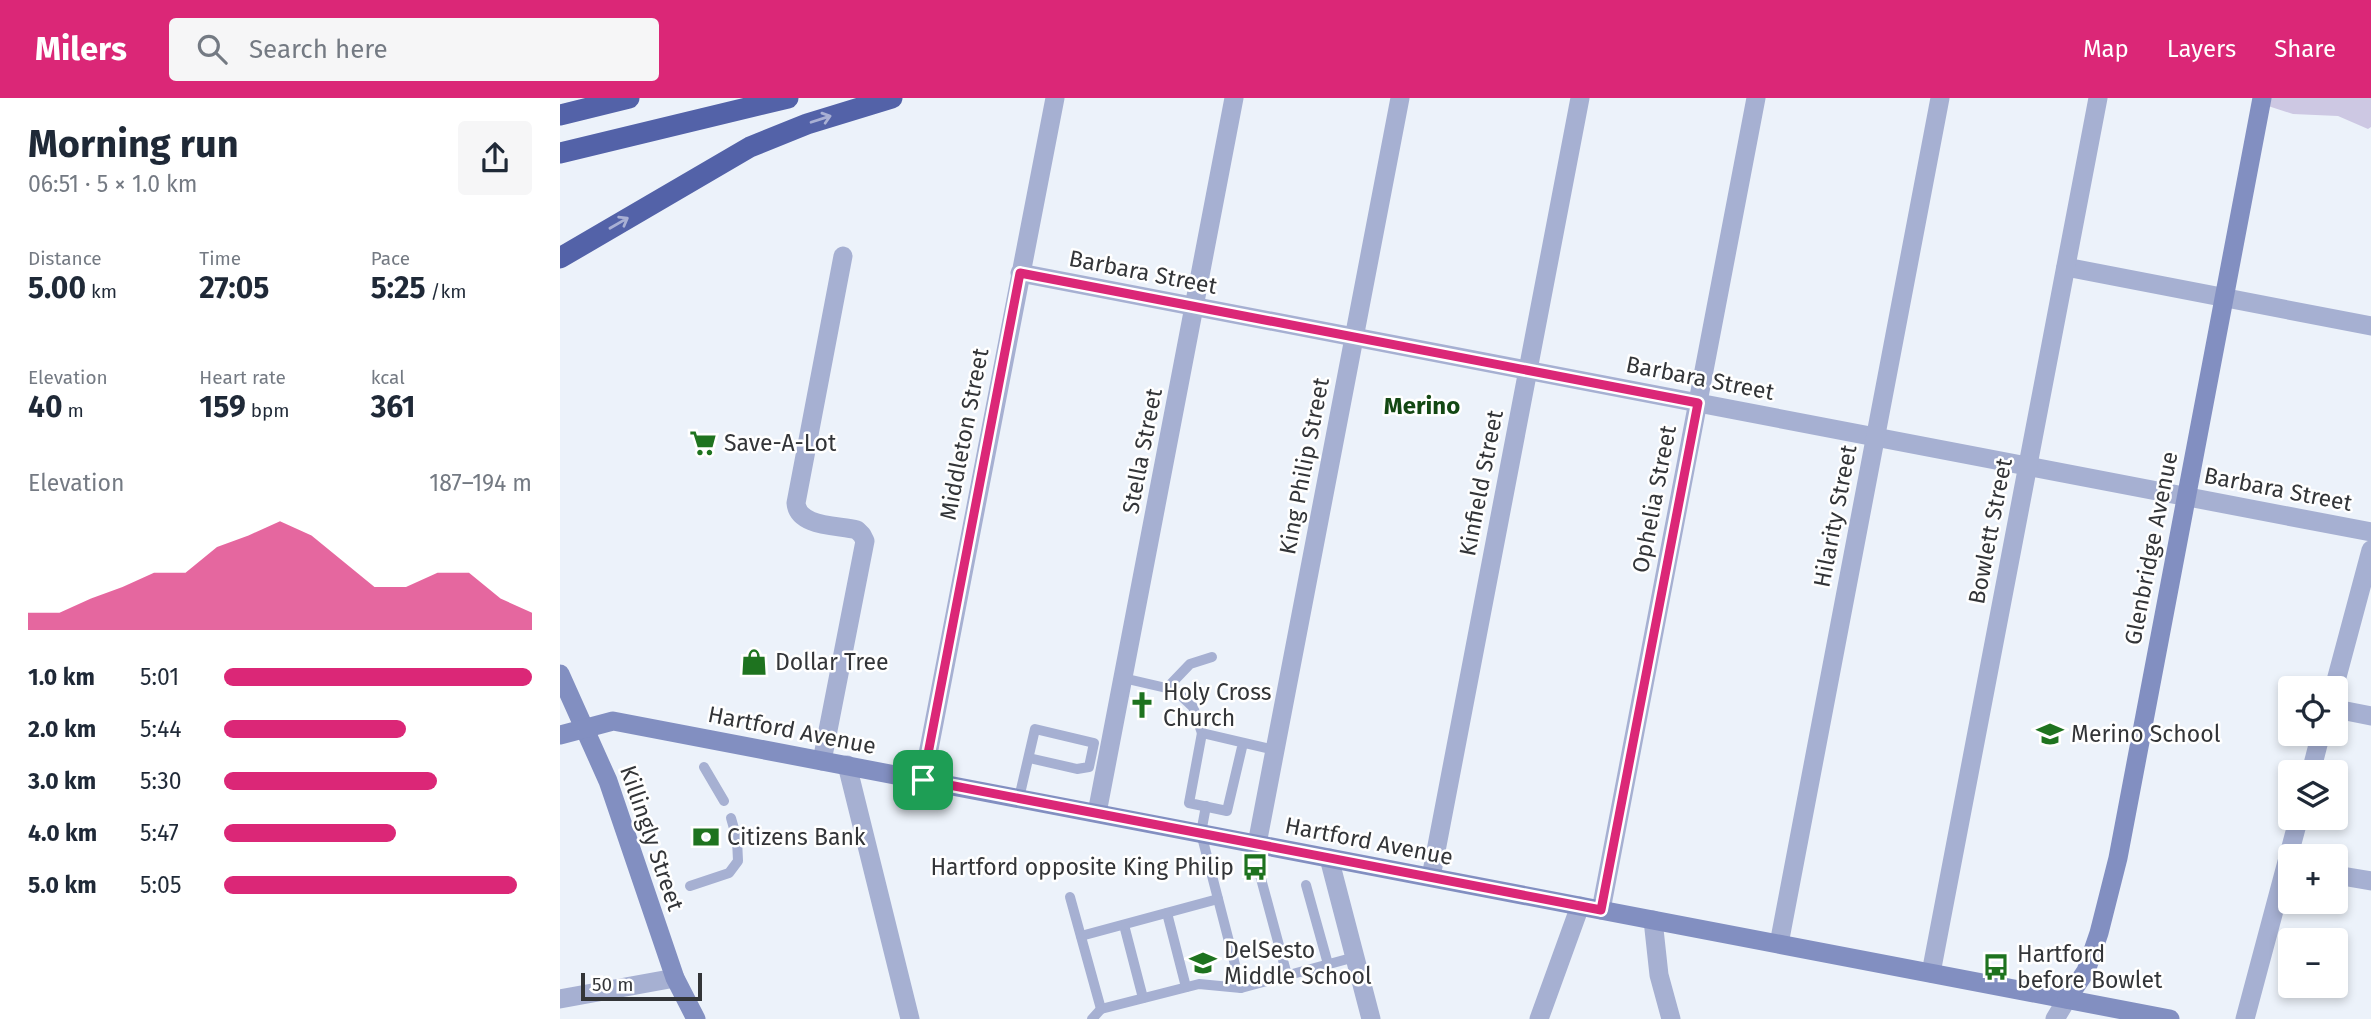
<!DOCTYPE html>
<meta charset="utf-8">
<style>
:root{--surface:#fff;--page:#f6f6f7;--text:#1f2937;--muted:#747a83;--accent:#db2777}
body{margin:0;font-family:"Fira Sans",sans-serif;background:var(--page);color:var(--text);height:100vh;display:flex;flex-direction:column;font-size:26px;white-space:nowrap}
*{box-sizing:border-box;margin:0}
p{font-size:23px;color:var(--muted)}
.icon{flex:none;width:38px;height:38px;fill:none;stroke:currentColor;stroke-width:2;stroke-linecap:round;stroke-linejoin:round}
.map{position:relative;flex:1;overflow:hidden}
.drawer{display:flex;flex-direction:column;background:var(--surface);width:560px}
.drawer>*{flex:none}
.controls{position:absolute;left:1718px;top:578px;display:grid;gap:14px}
.controls a{display:grid;place-items:center;width:70px;height:70px;border-radius:7px;background:var(--surface);box-shadow:0 4px 10px #0003;font-size:35px}
.scale{position:absolute;left:21px;bottom:18px;width:121px;box-sizing:border-box;padding-left:7px;border:4px solid #333538;border-top:0;font-size:19px;line-height:24px;white-space:nowrap;color:#333538;-webkit-text-stroke:5px #fff;paint-order:stroke}
.pin{position:absolute;display:grid;place-items:center;width:60px;height:60px;color:#fff;margin:-30px;border-radius:14px;box-shadow:0 4px 10px #0006}
.round{display:grid;place-items:center;flex:none;width:74px;height:74px;border-radius:7px;background:var(--page)}
.summary{display:flex;align-items:center;justify-content:space-between;height:119px;padding:0 28px}
h1{font-size:38px;font-weight:700;line-height:52px}
.figures{display:grid;grid-template-columns:repeat(3,1fr);gap:10px;height:119px;padding:7px 28px}
.figures div{display:grid;align-content:center}
.figures b{font-size:30px;font-weight:700}
.figures small{font-size:19px;font-weight:400}
.figures p{font-size:19px}
.chart{height:196px;padding:14px 28px}
.chart p{display:flex;justify-content:space-between}
.chart svg{width:100%;height:126px;margin-top:7px;fill:var(--accent);opacity:.7}
ul{padding:0 28px;list-style:none;font-size:23px}
li{display:grid;grid-template-columns:112px 84px 1fr;align-items:center;height:52px}
li i{height:18px;border-radius:9px;background:var(--accent)}
header{display:flex;align-items:center;gap:42px;box-sizing:border-box;height:98px;padding:0 35px;background:var(--accent);color:#fff}
header strong{font-size:33px}
nav{display:flex;gap:38px;margin-inline-start:auto;font-size:24px}
.search{width:490px;height:63px;background:var(--page);display:flex;align-items:center;gap:18px;box-sizing:border-box;padding:0 24px;border-radius:7px;color:var(--muted);font-size:26px}
main{display:flex;flex:1;min-height:0}
.map>svg:first-child{display:block}
</style>
<header>
<strong>Milers</strong>
<div class="search"><svg class="icon" aria-label="search" viewBox="0 0 24 24"><circle cx="10" cy="10" r="6"/><path d="M15 15l6 6"/></svg>Search here</div>
<nav><a>Map</a><a>Layers</a><a>Share</a></nav>
</header>
<main>
<section class="drawer">
<div class="summary"><div><h1>Morning run</h1><p>06:51 · 5 × 1.0 km</p></div><a class="round"><svg class="icon" aria-label="share" viewBox="0 0 24 24"><path d="M12 15V3M7 8l5-5 5 5M5 13v7h14v-7"/></svg></a></div>
<div class="figures">
<div><p>Distance</p><b>5.00<small> km</small></b></div>
<div><p>Time</p><b>27:05</b></div>
<div><p>Pace</p><b>5:25<small> /km</small></b></div>
</div>
<div class="figures">
<div><p>Elevation</p><b>40<small> m</small></b></div>
<div><p>Heart rate</p><b>159<small> bpm</small></b></div>
<div><p>kcal</p><b>361</b></div>
</div>
<div class="chart"><p><span>Elevation</span>187–194 m</p>
<svg viewBox="0 0 160 44" preserveAspectRatio="none"><path d="M0 44V38L10 38L20 33L30 29L40 24L50 24L60 15L70 11L80 6L90 11L100 20L110 29L120 29L130 24L140 24L150 33L160 38V44z"/></svg>
</div>
<ul>
<li><b>1.0 km</b>5:01<i style="width:100%"></i></li>
<li><b>2.0 km</b>5:44<i style="width:59%"></i></li>
<li><b>3.0 km</b>5:30<i style="width:69%"></i></li>
<li><b>4.0 km</b>5:47<i style="width:56%"></i></li>
<li><b>5.0 km</b>5:05<i style="width:95%"></i></li>
</ul>
</section>
<div class="map">
<svg width="1811" height="921" viewBox="0 0 1811 921">
<rect width="100%" height="100%" fill="#ecf2fa"/>
<!-- green -->
<polygon fill="#cdc8e3" points="1702,0 1811,0 1811,29 1808,31 1778,18 1733,16 1705,7"/>
<g fill="none" stroke-linecap="round" stroke-linejoin="round">
<!-- service -->
<g stroke="#a6b0d2" stroke-width="10">
<polyline points="563,580 615,592 633,609 642,635"/>
<polyline points="607,590 630,566 652,559"/>
<polyline points="683,645 667,713 629,705 642,635 715,652"/>
<polyline points="144,669 164,703"/>
<polyline points="459,700 475,631 534,645 529,669 517,671 469,660"/>
<polyline points="646,708 641,735 681,890 795,859"/>
<polyline points="700,777 727,877"/>
<polyline points="746,787 768,866"/>
<polyline points="130,788 169,775 178,763 177,741 171,720"/>
<polyline points="510,799 541,911 639,886 681,890"/>
<polyline points="607,815 626,889"/>
<polyline points="564,827 583,900"/>
<polyline points="521,838 658,801"/>
<polyline points="532,921 541,911"/>
</g>
<!-- minor -->
<g stroke="#a6b0d2" stroke-width="19">
<polyline points="1506,169 1811,228"/>
<polyline points="460,175 1811,434"/>
<polyline points="1774,590 1811,452"/>
<polyline points="1776,611 1811,618"/>
<path d="M262 663 305 443 302 437 297 432C277 427 238 429 236 405L283 158"/>
<polyline points="287,667 350,921"/>
<polyline points="1751,674 1761,635"/>
<polyline points="363,682 495,0"/>
<polyline points="537,715 674,0"/>
<polyline points="697,746 840,0"/>
<polyline points="769,760 811,921"/>
<polyline points="1776,777 1811,783"/>
<polyline points="871,779 1020,0"/>
<polyline points="1041,812 1196,0"/>
<polyline points="1093,822 1099,877 1111,921"/>
<polyline points="1219,846 1380,0"/>
<polyline points="1371,875 1538,0"/>
<polyline points="0,901 115,880"/>
<polyline points="979,921 1020,808"/>
<polyline points="1685,921 1739,719"/>
</g>
<!-- tertiary -->
<polyline stroke="#a6b0d2" stroke-width="19" points="1495,921 1507,901"/>
<!-- secondary -->
<g stroke="#828fc1" stroke-width="19">
<polyline points="0,576 48,683 115,880 136,921"/>
<polyline points="0,637 53,623 1610,921"/>
<polyline points="1507,901 1526,873 1539,835 1558,760 1702,0"/>
</g>
<!-- motorway -->
<g stroke="#5362a8" stroke-width="21">
<polyline points="0,17 69,0"/>
<polyline points="0,55 228,0"/>
<polyline points="0,160 190,49 247,26 332,0"/>
</g>
</g>
<!-- one-way arrows -->
<defs><path id="oneway-shaft" d="M-6 0H5M1.5-3L5.5 0L1.5 3" fill="none" stroke-width="1.6" stroke-linecap="round" stroke-linejoin="round" transform="scale(1.75)"/></defs>
<g stroke="#a9b0d4">
<use href="#oneway-shaft" transform="translate(261 21) rotate(-18)"/>
<use href="#oneway-shaft" transform="translate(59 125) rotate(-30)"/>
</g>
<g fill="none" stroke-linecap="round" stroke-linejoin="round">
<defs>
<polygon id="route" points="460,175 1138,305 1041,812 363,682"/>
</defs>
<!-- route casing -->
<use href="#route" stroke="#fff" stroke-width="14"/>
<!-- route -->
<use href="#route" stroke="#db2777" stroke-width="9"/>
</g>
<!-- icons -->
<defs>
<symbol id="supermarket-bare" viewBox="-9 -9 18 18"><path d="M-6-5.5h2.5l.6 2H6L4.5 2H-2.5L-4.4-4H-6ZM-1.5 3.2a1.3 1.3 0 1 0 .1 0ZM3 3.2a1.3 1.3 0 1 0 .1 0Z" fill="#1e731f" stroke="#fff" stroke-width="2.5" paint-order="stroke"/></symbol>
<symbol id="shop-bare" viewBox="-9 -9 18 18"><path d="M-5-2.5h2.3a2.7 3.5 0 0 1 5.4 0H5L5.5 6h-11ZM-1.5-2.5h3a1.5 2.3 0 0 0-3 0Z" fill="#1e731f" stroke="#fff" stroke-width="2.5" paint-order="stroke"/></symbol>
<symbol id="church-bare" viewBox="-9 -9 18 18"><path d="M-1.2-6h2.4v3.5h3.3v2.4h-3.3V6h-2.4V-.1h-3.3v-2.4h3.3Z" fill="#1e731f" stroke="#fff" stroke-width="2.5" paint-order="stroke"/></symbol>
<symbol id="school-bare" viewBox="-9 -9 18 18"><path d="M0-5L7-2L0 1L-7-2ZM-4 1L0 2.5L4 1V4Q0 6-4 4Z" fill="#1e731f" stroke="#fff" stroke-width="2.5" paint-order="stroke"/></symbol>
<symbol id="bank-bare" viewBox="-9 -9 18 18"><path d="M-6-4H6V4H-6ZM0-2.3a2.3 2.3 0 1 0 0 4.6a2.3 2.3 0 1 0 0-4.6Z" fill="#1e731f" stroke="#fff" stroke-width="2.5" paint-order="stroke"/></symbol>
<symbol id="bus-bare" viewBox="-9 -9 18 18"><path d="M-5-6H5V4H4V6H2V4H-2V6H-4V4H-5ZM-3.5-4V0h7V-4ZM-3.5 1.2v1.5H-2V1.2ZM2 1.2v1.5H3.5V1.2Z" fill="#1e731f" stroke="#fff" stroke-width="2.5" paint-order="stroke"/></symbol>
</defs>
<g fill-rule="evenodd">
<use href="#supermarket-bare" x="124" y="326" width="38" height="38"/>
<use href="#shop-bare" x="175" y="545" width="38" height="38"/>
<use href="#church-bare" x="563" y="588" width="38" height="38"/>
<use href="#school-bare" x="1471" y="617" width="38" height="38"/>
<use href="#bank-bare" x="127" y="720" width="38" height="38"/>
<use href="#bus-bare" x="676" y="750" width="38" height="38"/>
<use href="#school-bare" x="624" y="846" width="38" height="38"/>
<use href="#bus-bare" x="1417" y="850" width="38" height="38"/>
</g>
<g text-anchor="middle" dominant-baseline="central" stroke-width="5" stroke-linejoin="round" paint-order="stroke">
<!-- street labels -->
<g font-size="23" fill="#333538" stroke="#fff">
<text transform="translate(583 174) rotate(11)">Barbara Street</text>
<text transform="translate(1140 280) rotate(11)">Barbara Street</text>
<text transform="translate(404 336) rotate(-79)">Middleton Street</text>
<text transform="translate(582 353) rotate(-79)">Stella Street</text>
<text transform="translate(744 368) rotate(-79)">King Philip Street</text>
<text transform="translate(921 385) rotate(-79)">Kinfield Street</text>
<text transform="translate(1718 391) rotate(11)">Barbara Street</text>
<text transform="translate(1094 401) rotate(-79)">Ophelia Street</text>
<text transform="translate(1275 418) rotate(-79)">Hilarity Street</text>
<text transform="translate(1430 433) rotate(-79)">Bowlett Street</text>
<text transform="translate(1591 450) rotate(-79)">Glenbridge Avenue</text>
<text transform="translate(232 632) rotate(11)">Hartford Avenue</text>
<text transform="translate(92 740) rotate(71)">Killingly Street</text>
<text transform="translate(809 743) rotate(11)">Hartford Avenue</text>
</g>
<!-- poi labels -->
<g font-size="23" fill="#333538" stroke="#fff" text-anchor="start">
<text x="164" y="345">Save-A-Lot</text>
<text x="215" y="564">Dollar Tree</text>
<text x="603" y="594">Holy Cross<tspan x="603" dy="26">Church</tspan></text>
<text x="1511" y="636">Merino School</text>
<text x="167" y="739">Citizens Bank</text>
<text x="674" y="769" text-anchor="end">Hartford opposite King Philip</text>
<text x="664" y="852">DelSesto<tspan x="664" dy="26">Middle School</tspan></text>
<text x="1457" y="856">Hartford<tspan x="1457" dy="26">before Bowlet</tspan></text>
</g>
<!-- neighbourhood labels -->
<g font-size="24" font-weight="bold" fill="#134813" stroke="#fff">
<text x="862" y="308">Merino</text>
</g>
</g>
</svg>
<div class="controls">
<a><svg class="icon" aria-label="locate" viewBox="0 0 24 24"><circle cx="12" cy="12" r="6"/><path d="M12 2v4M12 18v4M2 12h4M18 12h4"/></svg></a>
<a><svg class="icon" aria-label="layers" viewBox="0 0 24 24"><path d="M12 4l9 5-9 5-9-5zM3 14l9 5 9-5"/></svg></a>
<a>+</a>
<a>−</a>
</div>
<div class="scale">50 m</div>
<div class="pin" style="left:363px;top:682px;background:#1e9e55"><svg class="icon" aria-label="arrive" viewBox="0 0 24 24"><path d="M6 21V4h12l-3 4 3 4H6"/></svg></div>
</div>
</main>
